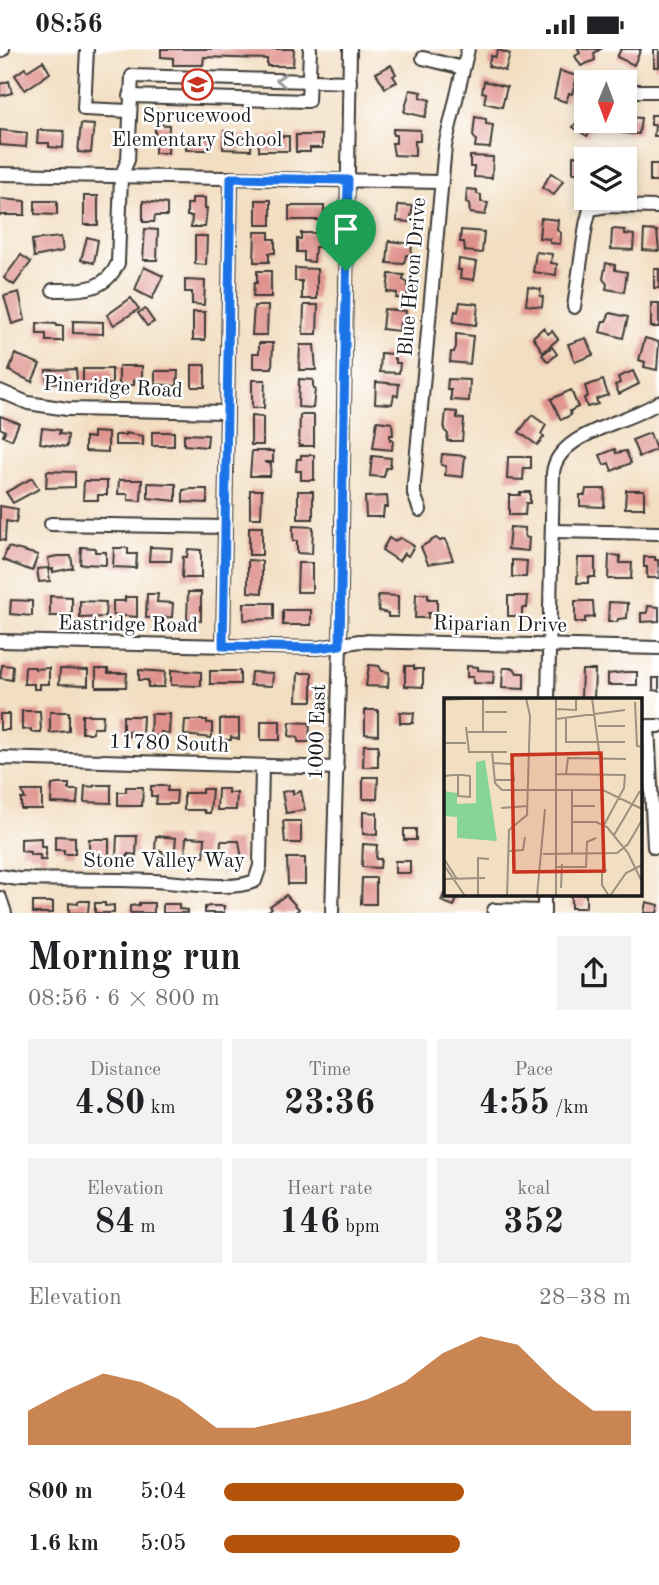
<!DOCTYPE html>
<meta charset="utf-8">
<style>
:root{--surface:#fff;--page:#f2f2f2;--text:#202124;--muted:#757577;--accent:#b45309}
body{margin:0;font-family:"Old Standard TT",serif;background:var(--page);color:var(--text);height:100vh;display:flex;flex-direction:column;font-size:26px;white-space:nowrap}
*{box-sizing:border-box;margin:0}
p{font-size:23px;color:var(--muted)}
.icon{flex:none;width:38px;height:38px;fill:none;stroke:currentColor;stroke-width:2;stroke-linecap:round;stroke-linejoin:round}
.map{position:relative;height:864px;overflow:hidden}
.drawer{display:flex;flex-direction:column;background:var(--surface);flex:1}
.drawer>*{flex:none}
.needle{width:46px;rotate:181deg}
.fabs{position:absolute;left:574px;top:21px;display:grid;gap:14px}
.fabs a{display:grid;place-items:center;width:63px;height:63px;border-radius:0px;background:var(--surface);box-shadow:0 4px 10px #0003;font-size:35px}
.pin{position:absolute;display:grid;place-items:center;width:60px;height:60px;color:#fff;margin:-72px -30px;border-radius:50% 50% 50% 0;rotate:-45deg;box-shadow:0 0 7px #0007}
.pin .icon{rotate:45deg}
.round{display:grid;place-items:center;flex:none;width:74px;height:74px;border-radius:0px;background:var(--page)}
.head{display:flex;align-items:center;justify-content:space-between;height:119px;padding:0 28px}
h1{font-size:38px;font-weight:800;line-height:52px}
.metrics{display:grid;grid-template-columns:repeat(3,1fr);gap:10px;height:119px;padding:7px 28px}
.metrics div{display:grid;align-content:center;border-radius:0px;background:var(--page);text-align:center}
.metrics b{font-size:35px;font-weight:800}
.metrics small{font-size:19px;font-weight:400}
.metrics p{font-size:19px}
.chart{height:196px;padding:14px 28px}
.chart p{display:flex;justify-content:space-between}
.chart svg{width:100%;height:126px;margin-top:7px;fill:var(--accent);opacity:.7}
ul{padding:0 28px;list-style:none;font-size:23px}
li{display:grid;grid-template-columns:112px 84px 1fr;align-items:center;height:52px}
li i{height:18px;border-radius:9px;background:var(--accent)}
.status{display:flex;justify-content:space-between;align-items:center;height:49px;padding:0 35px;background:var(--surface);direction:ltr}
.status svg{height:19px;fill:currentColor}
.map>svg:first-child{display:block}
</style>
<div class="status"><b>08:56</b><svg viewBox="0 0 49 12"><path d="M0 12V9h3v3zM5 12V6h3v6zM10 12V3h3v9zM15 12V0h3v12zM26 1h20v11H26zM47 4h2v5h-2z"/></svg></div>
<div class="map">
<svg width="659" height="864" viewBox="0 0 659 864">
<rect width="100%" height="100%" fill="#fff"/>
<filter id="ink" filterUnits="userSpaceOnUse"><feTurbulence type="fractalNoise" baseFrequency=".0143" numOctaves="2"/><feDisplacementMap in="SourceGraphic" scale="14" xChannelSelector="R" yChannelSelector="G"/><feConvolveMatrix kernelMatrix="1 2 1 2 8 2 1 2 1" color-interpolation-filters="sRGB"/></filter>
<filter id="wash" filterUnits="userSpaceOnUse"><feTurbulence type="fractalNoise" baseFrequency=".00686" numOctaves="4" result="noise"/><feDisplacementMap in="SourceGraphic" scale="28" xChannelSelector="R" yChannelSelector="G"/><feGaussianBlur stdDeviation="1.57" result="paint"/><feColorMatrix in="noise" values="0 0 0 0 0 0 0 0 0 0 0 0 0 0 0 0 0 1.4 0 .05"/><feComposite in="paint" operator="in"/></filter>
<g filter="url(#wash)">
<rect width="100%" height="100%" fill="#f2dec1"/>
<g id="blocks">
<!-- building -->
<g fill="#df928d">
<polygon points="161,0 294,0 293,17 267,17 267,10 204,8 203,16 173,16 173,9 161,8"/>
<polygon points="578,0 601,0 594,4 595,11 581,17 575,7 580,4"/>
<polygon points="621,0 641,0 634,16 617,8"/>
<rect x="654" y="0" width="5" height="18"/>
<polygon points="498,1 510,5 505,22 488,17 491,7 495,8"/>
<polygon points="43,12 50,24 25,41 15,26 25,19 27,22"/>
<polygon points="391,16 396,25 393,27 397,33 385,39 376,24"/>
<polygon points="560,22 577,27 572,45 569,44 566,53 554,49"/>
<polygon points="9,32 12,44 0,47 0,35"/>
<polygon points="484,32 507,38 502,58 484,54 486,44 482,43"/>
<polygon points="410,41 422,43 420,48 430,51 425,68 404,63"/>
<polygon points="583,65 586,67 586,72 596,74 587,87 573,78"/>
<polygon points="651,66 659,66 659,87 654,87 655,76 651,76"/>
<polygon points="475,68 486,70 486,75 493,76 490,99 475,98 476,91 473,87"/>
<polygon points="628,68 641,69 639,85 622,84 623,72"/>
<polygon points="81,75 94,76 91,104 78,103"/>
<polygon points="155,75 169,76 168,104 155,104"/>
<polygon points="393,80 420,81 420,92 415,92 415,107 394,106 392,94 396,94 396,86 393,86"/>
<polygon points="0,81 27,84 26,98 0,96"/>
<polygon points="38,81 64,82 63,99 49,98 49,94 37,94"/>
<polygon points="224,82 233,82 233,87 252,87 251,101 223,100"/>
<polygon points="296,86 322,86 322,99 310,99 310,103 296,103"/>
<polygon points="289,87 289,102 259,102 259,88"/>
<polygon points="210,89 210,101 186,101 186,90"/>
<polygon points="470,107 493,108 492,129 474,128 474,118 470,118"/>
<polygon points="573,107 599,107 599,110 586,110 586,121 584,121 584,124 573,124"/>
<rect x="625" y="112" width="7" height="16"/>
<rect x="650" y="115" width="9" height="18"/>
<polygon points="551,124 563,132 554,146 542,139"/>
<polygon points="467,140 477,141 477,145 481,146 481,153 488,154 485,166 470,164 469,155 466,154"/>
<rect x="84" y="147" width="14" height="29"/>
<polygon points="192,149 205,149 205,159 207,159 205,178 191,178 192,167 187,167 187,155 192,155"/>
<polygon points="0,150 25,152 25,166 0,166"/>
<rect x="256" y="151" width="15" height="25"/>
<polygon points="35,152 57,152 57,166 35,165"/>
<polygon points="143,152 167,155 167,167 155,167 154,173 143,173"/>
<polygon points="398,156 413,157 410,173 397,172"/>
<rect x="289" y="157" width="35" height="14"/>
<polygon points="541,169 558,171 557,181 561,184 560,195 550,194 550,190 539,189"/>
<polygon points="145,180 158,181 157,211 143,211"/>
<polygon points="612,180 625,181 625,185 634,186 633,201 611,200"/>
<polygon points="461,181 484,183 482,204 465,202 464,193 460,193"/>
<polygon points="644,181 657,182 659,202 643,201"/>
<polygon points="255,183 269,183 269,190 275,190 275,204 269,204 269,213 254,213"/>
<polygon points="301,184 319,184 319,198 315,198 314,213 304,212 304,203 297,203 297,190 301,190"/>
<polygon points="195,187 207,187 206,216 195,215"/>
<polygon points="61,188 63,202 34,208 32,191"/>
<polygon points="87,188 98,191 94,214 81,211"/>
<polygon points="389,192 412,195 411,206 406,206 404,215 387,214"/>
<polygon points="536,203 552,205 551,214 557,215 556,226 533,223"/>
<polygon points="21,206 31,213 14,236 4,229"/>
<polygon points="459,210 477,213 474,231 460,229 461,221 458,221"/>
<polygon points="606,214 615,216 615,221 627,223 624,243 606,240 607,235 603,230"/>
<polygon points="144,218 163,227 152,250 135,241"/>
<polygon points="295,219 317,220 317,250 302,250 302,232 295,232"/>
<rect x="654" y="220" width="5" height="19"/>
<polygon points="257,222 271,222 271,248 253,248 254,234 257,234"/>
<polygon points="389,225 404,226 403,231 408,234 407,250 396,249 397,244 387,243"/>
<polygon points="185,231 205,232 204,256 192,255 192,243 185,243"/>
<polygon points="528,238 541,240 540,247 543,248 542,258 526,256"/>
<polygon points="19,243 25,271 12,275 4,247"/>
<polygon points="131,249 139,260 114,276 107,266"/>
<polygon points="460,253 478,255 476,276 453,273 455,262 458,263"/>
<rect x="651" y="254" width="8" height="24"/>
<polygon points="304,256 318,256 317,285 303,285"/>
<polygon points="254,257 268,257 267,286 252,286"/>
<polygon points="145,260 154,273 147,277 138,264"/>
<polygon points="384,260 406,262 405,273 400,273 399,282 382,280"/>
<rect x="193" y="263" width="12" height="28"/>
<polygon points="610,264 628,268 623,289 600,283 603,272 606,272"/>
<polygon points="73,272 103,273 103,285 73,284"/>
<polygon points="37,274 57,275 57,277 63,277 63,292 46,292 46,285 37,285"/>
<polygon points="543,279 548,285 552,282 558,290 543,303 533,288"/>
<polygon points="456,285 473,287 470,315 450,313 451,303 454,303 456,298"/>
<polygon points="586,289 593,306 575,313 568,295"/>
<polygon points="645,289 659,293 657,321 644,318 645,313 639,311"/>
<polygon points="259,294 273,294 272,319 253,319 253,304 259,304"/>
<polygon points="300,296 314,296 316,321 299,321"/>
<polygon points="552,298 557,305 548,313 542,306"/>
<polygon points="381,304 394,305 394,310 396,310 396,314 400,314 399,324 380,323"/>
<polygon points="15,305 40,315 32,333 9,322"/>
<rect x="192" y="316" width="13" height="22"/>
<polygon points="119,317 142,317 142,331 134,331 134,336 119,336"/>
<polygon points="76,320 77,333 47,334 46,321"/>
<polygon points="83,320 112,320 112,335 83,336"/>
<polygon points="155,322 178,322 177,337 155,335"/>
<polygon points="633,322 639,335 619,345 615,336 620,334 618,328"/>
<polygon points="299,330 313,331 313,340 315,340 313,359 298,358"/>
<polygon points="448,330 470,331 469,352 451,351 451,341 447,341"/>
<polygon points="252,331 265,331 264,359 252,359"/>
<polygon points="603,331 608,346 596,350 598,355 587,358 584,349 588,347 585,337"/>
<polygon points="376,333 399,335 398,347 394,346 392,355 375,354"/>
<polygon points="571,341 578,358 570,362 571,366 561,371 551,350"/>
<polygon points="446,362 457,363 457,369 464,370 462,392 447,392 448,385 444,381"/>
<polygon points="300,366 314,366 314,397 299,397"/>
<polygon points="532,366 546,376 541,385 544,388 537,396 519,383"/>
<polygon points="0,367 19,374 12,391 3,387 5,382 0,379"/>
<polygon points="251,367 263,368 263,396 251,396"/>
<polygon points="377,372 392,374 393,386 390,386 390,391 393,391 392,401 373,399"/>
<polygon points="42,379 60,381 59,385 68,386 67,398 40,394"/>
<polygon points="93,383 108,384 108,403 85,402 85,388 93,389"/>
<rect x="152" y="383" width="22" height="14"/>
<polygon points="125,384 143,387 143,396 115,396 115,386 125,386"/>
<polygon points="650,384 656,401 639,408 632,391"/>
<polygon points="184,385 208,386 207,398 184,396"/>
<polygon points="615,400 616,404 626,402 631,414 612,422 609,414 604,416 600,406"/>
<polygon points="252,402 273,402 273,413 264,413 271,415 270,427 250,427"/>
<polygon points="442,405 465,407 463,428 445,426 446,417 441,416"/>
<polygon points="301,406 314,406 314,431 301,431 301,422 296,422 297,410 301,410"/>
<polygon points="372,407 391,409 390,419 386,419 384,428 370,427"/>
<polygon points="508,408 531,408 531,419 524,419 523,431 507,430"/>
<polygon points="47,422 75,423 75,438 46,439"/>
<polygon points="32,429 39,440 13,454 6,443"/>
<polygon points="119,431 142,431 141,452 128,451 128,445 118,445"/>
<polygon points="84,432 107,432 107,446 98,446 98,451 83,451"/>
<polygon points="148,434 176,435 176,452 148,449"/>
<polygon points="191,440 207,440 207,454 183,453 183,441"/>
<polygon points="586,440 605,440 604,458 580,457 580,446 585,446"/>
<polygon points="250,441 262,441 261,469 250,469"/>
<polygon points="626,441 644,441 644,459 625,459"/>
<rect x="298" y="442" width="15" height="28"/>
<polygon points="520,443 530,443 530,454 526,454 525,466 509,466 509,446 520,446"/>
<polygon points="387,447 388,458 384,458 383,468 366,468 365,448"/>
<polygon points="0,457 18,460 16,474 6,472 5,492 0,491"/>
<polygon points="293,477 313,478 312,505 297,504 297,492 293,492"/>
<rect x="249" y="478" width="13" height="28"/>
<polygon points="510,478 525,479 525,488 529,489 528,502 508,500"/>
<polygon points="389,489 394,492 400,489 414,497 408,507 404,504 399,512 382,501"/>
<polygon points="436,489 440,492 445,490 453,511 428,515 421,498"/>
<polygon points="8,498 38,506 32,522 3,511"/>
<polygon points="81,498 95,499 95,503 106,503 106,516 80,515"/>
<polygon points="150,498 172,499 171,512 149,512"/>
<polygon points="114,499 128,499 128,505 137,505 136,519 113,518"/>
<polygon points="188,500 201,501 201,529 182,529 183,508 187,508"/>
<polygon points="609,506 620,507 620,514 632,514 631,530 608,530"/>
<polygon points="57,507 71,507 73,519 53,523 53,520 50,521 48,509"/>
<polygon points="644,508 655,508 655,511 658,511 659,529 647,529 647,518 644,518"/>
<polygon points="578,509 595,509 595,528 588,528 588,534 577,534"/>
<polygon points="248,511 262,512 262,544 248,543"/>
<polygon points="512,511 527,512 526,528 512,528"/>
<polygon points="298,514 312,514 312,543 297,543"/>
<polygon points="48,519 50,532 39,533 37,520"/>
<polygon points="188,543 201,543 201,572 187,571"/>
<polygon points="147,545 158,545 157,553 173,554 172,568 146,569"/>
<polygon points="416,545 428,545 428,550 437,550 437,564 428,564 428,569 415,569"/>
<polygon points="378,546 398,547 398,568 388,568 388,564 379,562"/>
<polygon points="50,547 72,548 72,567 50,567"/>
<polygon points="508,547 528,547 527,559 522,559 522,567 508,567"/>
<polygon points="125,548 137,548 137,568 113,566 113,552 125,552"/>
<polygon points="11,551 32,552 32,567 10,565"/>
<polygon points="80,552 106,553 105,568 80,569"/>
<polygon points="575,552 593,552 594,568 585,569 585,573 575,573"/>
<polygon points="609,553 628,554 627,569 618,570 617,573 608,573"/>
<polygon points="244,554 274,554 274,570 244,571"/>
<polygon points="648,557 659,558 659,572 641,573 641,564 647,564"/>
<rect x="283" y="561" width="28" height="15"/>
<polygon points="2,616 13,617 12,631 0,629"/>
<polygon points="369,616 379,617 382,622 389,623 388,638 366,637"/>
<polygon points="405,617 414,617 414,620 423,620 423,638 405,637"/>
<polygon points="467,617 478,618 478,621 494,622 493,635 473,634 473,628 467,628"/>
<polygon points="25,618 35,618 35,620 49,619 49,635 40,635 40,640 34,640 34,635 24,635"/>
<polygon points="503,619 514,619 517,624 524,624 524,640 502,639"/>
<polygon points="60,620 88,621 88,636 59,635"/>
<polygon points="96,620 108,620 108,624 127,624 126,638 96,638"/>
<polygon points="139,621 165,623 164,638 148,638 148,631 139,631"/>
<polygon points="171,621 201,623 201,637 171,636"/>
<polygon points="582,621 595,621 594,650 581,649"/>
<rect x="210" y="622" width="30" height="13"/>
<polygon points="251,623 273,624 272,637 250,636"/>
<polygon points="626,623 637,623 637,636 608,636 608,625"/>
<polygon points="298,624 312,624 312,652 297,652"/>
<polygon points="653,629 659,629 659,642 653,641"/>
<polygon points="365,661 378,661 378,686 365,685"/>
<polygon points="22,662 40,662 41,683 31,683 31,680 22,681"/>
<polygon points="50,663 69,663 69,682 50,684"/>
<polygon points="400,663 414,664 413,674 400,674"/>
<rect x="0" y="665" width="9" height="16"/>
<polygon points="151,665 170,665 169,685 161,683 161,687 150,687"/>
<polygon points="82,666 103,666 102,679 93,679 93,684 82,684"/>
<polygon points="123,667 143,667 142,688 128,687 129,682 123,682"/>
<polygon points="220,670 239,670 239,690 231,688 231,691 220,691"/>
<polygon points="185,671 207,671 207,674 212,674 212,689 184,686"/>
<rect x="261" y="672" width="19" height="19"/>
<polygon points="290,673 310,674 309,693 298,693 298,688 289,687"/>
<polygon points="364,696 378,696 378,718 363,718"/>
<polygon points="363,728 378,728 377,750 363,750"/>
<polygon points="57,735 69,735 69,741 78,741 77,755 51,754 52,736"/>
<polygon points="94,736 111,736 111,754 84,753 85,737 94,738"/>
<polygon points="151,737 168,737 167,742 177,742 176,755 156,755 157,747 151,747"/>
<polygon points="126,738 143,738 142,757 118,757 118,743 126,743"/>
<polygon points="202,740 212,740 210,764 205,764 204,761 184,761 184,744 202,744"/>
<polygon points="218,740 228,740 228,744 237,744 236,761 217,761"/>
<polygon points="293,741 293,745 301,742 305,761 286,764 282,743"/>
<polygon points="22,742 42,742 42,760 21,760 21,750 25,750"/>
<polygon points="363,763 377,764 377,786 363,785"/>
<polygon points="283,772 301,772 301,794 285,794"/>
<rect x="404" y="780" width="12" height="11"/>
<polygon points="55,787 75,788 75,805 64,805 64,801 55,801"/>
<polygon points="117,787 137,787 136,806 128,805 128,808 116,808"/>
<polygon points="156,787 176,789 174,808 164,807 162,802 155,802"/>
<polygon points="186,788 205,789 204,808 196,806 196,809 185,809"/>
<polygon points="41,789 41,798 46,798 46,811 40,811 40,806 30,806 30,803 21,802 21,790"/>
<polygon points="89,790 109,790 109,808 89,806"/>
<polygon points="221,792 239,792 242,811 220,811"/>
<polygon points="363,795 377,796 376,810 381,810 380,819 362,818"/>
<polygon points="287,809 305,809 305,835 288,835"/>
<rect x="395" y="812" width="15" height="12"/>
<polygon points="362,829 376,829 376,855 361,855"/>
<polygon points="444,845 459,845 454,857 441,852"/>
<rect x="571" y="845" width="15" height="14"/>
<polygon points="286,846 299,860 295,864 270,864 268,862 272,859 270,857"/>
<polygon points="78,852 89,852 88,864 69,864 69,854 78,855"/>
<rect x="33" y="853" width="20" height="11"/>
<polygon points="646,853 659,856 657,864 644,864"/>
<polygon points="95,854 105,854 105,857 114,856 114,864 95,864"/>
<polygon points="139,854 154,854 154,864 130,864 130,857 139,856"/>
<polygon points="163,855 179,855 179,860 187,861 187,864 163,864"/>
<polygon points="210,857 224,857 224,864 205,864 205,858"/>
</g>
</g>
</g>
<g filter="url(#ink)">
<use href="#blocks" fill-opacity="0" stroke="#3c3935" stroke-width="2"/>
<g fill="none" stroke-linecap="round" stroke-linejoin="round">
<defs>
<g id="minor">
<polyline points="87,0 84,60 129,62"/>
<polyline points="0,2 3,0"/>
<polyline points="423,9 463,19"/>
<polyline points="625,42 659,42"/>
<polyline points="130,47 308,52 310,0"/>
<polyline points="0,125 441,133"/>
<path d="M53 241C81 241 105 243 118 214L121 127 128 111 132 27 350 33"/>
<polyline points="574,258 586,176 590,160 607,157 659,158"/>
<polyline points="0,342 28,354 67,360 227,363"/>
<polyline points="420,461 414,445 414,435 445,97 468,0"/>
<polyline points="51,475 225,478"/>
<polyline points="552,482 659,484"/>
<polyline points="0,592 318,599 360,592 659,599"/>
<polyline points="223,597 231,129"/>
<path d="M548 650 553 424C557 383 629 374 659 353"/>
<polyline points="659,677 648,677 654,798 659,798"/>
<polyline points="0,709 337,719"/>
<path d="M0 827 18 830C63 831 108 830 153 832 183 833 228 843 255 832L260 817 262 717"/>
<polyline points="0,849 5,864"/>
<polyline points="494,861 544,862"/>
<polyline points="332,864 340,596 350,0"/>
<polyline points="544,864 544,845"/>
</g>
</defs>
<!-- minor casing -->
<use href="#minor" stroke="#3c3935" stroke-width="16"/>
<!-- minor -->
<use href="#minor" stroke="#fff" stroke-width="12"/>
</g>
<!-- one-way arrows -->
<defs><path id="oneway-chevron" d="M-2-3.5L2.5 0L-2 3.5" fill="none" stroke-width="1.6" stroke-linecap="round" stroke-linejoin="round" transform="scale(1.75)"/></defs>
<use stroke="#999" href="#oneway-chevron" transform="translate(281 31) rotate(-178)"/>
</g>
<g fill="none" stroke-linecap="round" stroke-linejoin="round" filter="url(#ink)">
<defs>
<polygon id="route" points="231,129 348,131 340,596 318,599 223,597"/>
</defs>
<!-- route casing -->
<use href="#route" stroke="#fff" stroke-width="14"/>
<!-- route -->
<use href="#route" stroke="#1a73e8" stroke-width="9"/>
</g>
<!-- icons -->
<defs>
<symbol id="school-ring" viewBox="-11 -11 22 22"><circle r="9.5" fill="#fff" stroke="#c8321e" stroke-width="1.5"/><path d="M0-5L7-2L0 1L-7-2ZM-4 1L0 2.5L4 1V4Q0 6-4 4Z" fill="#c8321e"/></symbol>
</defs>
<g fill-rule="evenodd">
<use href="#school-ring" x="180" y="18" width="35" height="35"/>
</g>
<g text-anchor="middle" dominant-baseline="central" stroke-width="5" stroke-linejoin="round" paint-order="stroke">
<!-- poi labels -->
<g font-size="21" fill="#1c1c1c" stroke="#fff">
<text x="197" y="67">Sprucewood<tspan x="197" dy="24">Elementary School</tspan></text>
</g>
<!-- street labels -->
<g font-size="21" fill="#1c1c1c" stroke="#fff">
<text transform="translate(413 228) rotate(-85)">Blue Heron Drive</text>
<text transform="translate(113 339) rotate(3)">Pineridge Road</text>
<text transform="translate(128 576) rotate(1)">Eastridge Road</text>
<text transform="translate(500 576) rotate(1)">Riparian Drive</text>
<text transform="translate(318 683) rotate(-88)">1000 East</text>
<text transform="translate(169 695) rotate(2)">11780 South</text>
<text x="164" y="812">Stone Valley Way</text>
</g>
</g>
<!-- overview -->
<g transform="translate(444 649)">
<rect width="198" height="198" fill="#f2dec1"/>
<path d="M41 62 53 143 13 140V119L0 118V93L13 95V106L32 105V64Z" fill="#87d594"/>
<path fill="none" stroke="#9c907f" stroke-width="2" d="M39 0V34M148 0 158 76M0 2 38 0M191 4 193 48 198 49M0 6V30M112 11 132 12V0M41 14H63M112 21 181 12M122 21V44H181M154 28H181M22 29 25 54H63M24 34H63M0 45H22M48 53 51 85 58 92H159L198 111M49 65 68 66 70 82H51M112 76 181 77 180 90 160 127M122 76 124 60 182 61M0 78 9 77H19L26 78V99L14 98V77M128 92V156M128 108H151M57 110 83 108M128 124H152L163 129 184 155 198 184M170 137 196 93M64 153 79 152 81 139M99 156 173 155 184 146 198 122M0 161 13 181M0 167 21 198M112 169H142L143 144 152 140M163 172 158 175V187L165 198M0 181 41 180M117 190 118 166M34 198V160L45 161M63 198 65 132 83 117 86 18 82 0M93 198 101 111M112 198V0M166 198 182 175 198 167"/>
<path fill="#c8321e" fill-opacity="0.15" stroke="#c8321e" stroke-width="3.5" d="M157 55 160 173 70 174 68 57Z"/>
<rect width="198" height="198" fill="none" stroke="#1c1c1c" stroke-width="3.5"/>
</g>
</svg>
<div class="fabs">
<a><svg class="needle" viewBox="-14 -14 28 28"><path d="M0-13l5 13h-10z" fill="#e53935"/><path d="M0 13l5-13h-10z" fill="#757577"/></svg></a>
<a><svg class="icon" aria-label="layers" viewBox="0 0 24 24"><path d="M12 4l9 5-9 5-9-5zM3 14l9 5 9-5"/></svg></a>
</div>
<div class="pin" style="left:346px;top:222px;background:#1e9e55"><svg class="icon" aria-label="arrive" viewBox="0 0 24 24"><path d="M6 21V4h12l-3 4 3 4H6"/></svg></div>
</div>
<section class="drawer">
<div class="head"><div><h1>Morning run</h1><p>08:56 · 6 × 800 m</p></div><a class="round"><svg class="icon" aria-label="share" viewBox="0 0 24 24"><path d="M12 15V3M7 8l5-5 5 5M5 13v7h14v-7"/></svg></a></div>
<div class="metrics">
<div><p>Distance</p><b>4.80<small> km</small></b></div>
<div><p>Time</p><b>23:36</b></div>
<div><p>Pace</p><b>4:55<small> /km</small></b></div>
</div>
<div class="metrics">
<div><p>Elevation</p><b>84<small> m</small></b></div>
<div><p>Heart rate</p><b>146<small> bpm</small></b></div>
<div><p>kcal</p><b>352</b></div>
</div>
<div class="chart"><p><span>Elevation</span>28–38 m</p>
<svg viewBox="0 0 160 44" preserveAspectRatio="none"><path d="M0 44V32L10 25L20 19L30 22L40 28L50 38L60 38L70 35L80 32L90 28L100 22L110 12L120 6L130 9L140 22L150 32L160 32V44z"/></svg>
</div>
<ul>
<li><b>800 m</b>5:04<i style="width:59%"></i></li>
<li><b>1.6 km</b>5:05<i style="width:58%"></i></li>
</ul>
</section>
